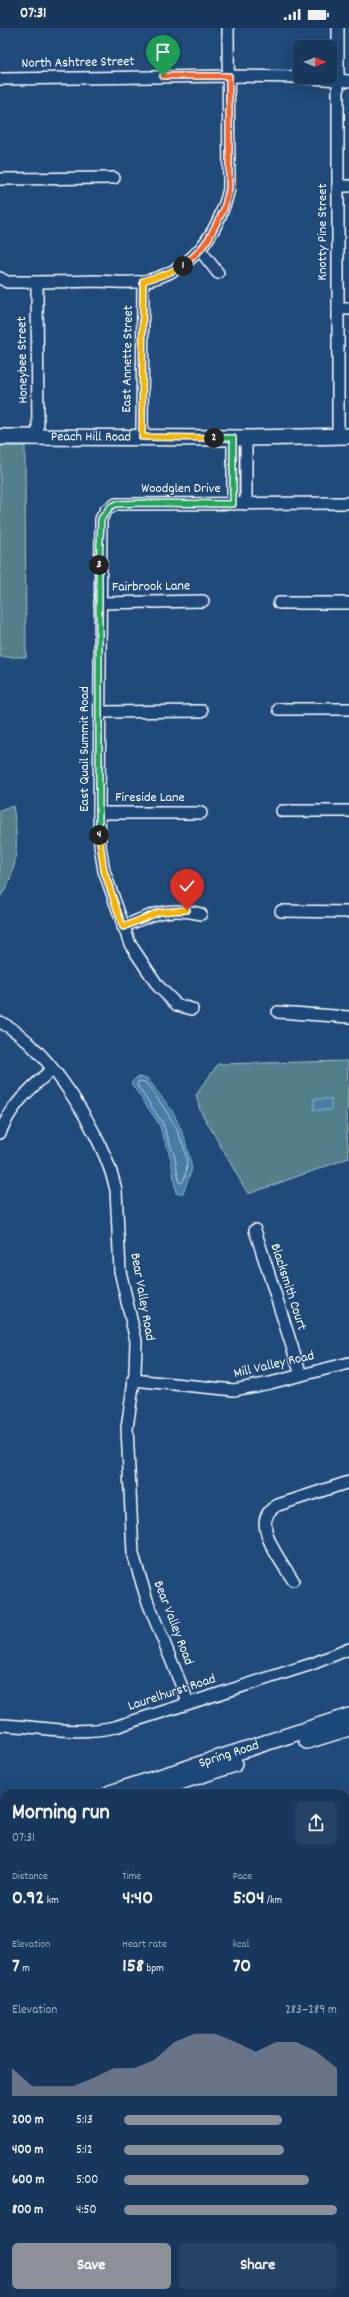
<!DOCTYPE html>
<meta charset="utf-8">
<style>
:root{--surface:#17385c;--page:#244365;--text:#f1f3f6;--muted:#9eacbb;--line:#365272;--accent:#8c9099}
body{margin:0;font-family:Dekko,sans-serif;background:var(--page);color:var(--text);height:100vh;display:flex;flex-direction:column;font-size:15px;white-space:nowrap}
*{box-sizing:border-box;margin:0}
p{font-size:13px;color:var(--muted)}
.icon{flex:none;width:22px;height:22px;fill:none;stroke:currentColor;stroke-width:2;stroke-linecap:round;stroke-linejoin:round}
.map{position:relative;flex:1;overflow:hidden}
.drawer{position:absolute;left:0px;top:1761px;width:349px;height:508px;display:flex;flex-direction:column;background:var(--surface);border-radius:12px 12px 0 0;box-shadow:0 4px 16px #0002,0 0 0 1px var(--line)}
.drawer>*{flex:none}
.needle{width:26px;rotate:90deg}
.tools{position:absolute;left:293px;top:12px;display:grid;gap:8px}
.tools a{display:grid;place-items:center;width:44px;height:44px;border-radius:6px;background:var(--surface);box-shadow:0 4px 16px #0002,0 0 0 1px var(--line);font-size:20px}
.pin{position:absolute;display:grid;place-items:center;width:34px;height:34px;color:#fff;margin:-41px -17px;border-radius:50% 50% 50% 0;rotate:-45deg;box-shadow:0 0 4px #0007}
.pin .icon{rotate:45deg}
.km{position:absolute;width:20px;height:20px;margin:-10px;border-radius:50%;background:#222;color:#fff;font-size:11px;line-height:20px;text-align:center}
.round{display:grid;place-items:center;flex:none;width:42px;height:42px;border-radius:6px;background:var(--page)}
.summary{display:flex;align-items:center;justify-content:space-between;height:68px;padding:0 12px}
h1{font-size:22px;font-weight:700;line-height:30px}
.metrics{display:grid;grid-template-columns:repeat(3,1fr);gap:6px;height:68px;padding:4px 12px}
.metrics div{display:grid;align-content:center}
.metrics b{font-size:20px;font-weight:700}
.metrics small{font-size:11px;font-weight:400}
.metrics p{font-size:11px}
.chart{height:112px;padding:8px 12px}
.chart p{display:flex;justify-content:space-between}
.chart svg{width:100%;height:72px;margin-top:4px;fill:var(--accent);opacity:.7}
.action{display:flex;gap:8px;margin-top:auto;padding:8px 12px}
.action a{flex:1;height:46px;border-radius:6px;background:var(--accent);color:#fff;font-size:16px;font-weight:700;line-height:46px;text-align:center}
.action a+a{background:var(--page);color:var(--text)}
ul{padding:0 12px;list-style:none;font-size:13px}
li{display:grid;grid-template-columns:64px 48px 1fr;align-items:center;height:30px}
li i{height:10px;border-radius:5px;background:var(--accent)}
.status{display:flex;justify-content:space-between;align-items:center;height:28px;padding:0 20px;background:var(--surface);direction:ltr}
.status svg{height:11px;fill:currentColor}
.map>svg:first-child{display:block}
</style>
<div class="status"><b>07:31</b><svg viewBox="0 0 49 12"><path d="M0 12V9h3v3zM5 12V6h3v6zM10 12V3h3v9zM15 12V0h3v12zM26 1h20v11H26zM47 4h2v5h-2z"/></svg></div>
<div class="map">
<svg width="349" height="2269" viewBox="0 0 349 2269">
<rect width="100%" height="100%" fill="#1f4a7a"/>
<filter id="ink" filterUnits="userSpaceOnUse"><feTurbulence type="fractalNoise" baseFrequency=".025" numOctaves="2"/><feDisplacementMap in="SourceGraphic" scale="8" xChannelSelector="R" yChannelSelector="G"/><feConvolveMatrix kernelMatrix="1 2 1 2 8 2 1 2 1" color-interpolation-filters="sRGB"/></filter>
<g filter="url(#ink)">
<!-- green -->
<g fill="#51808a" stroke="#a8c0c4">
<polygon points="0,418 25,418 26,629 0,629"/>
<path d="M13 778C18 807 20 845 0 869V783Z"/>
<polygon points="348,1033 347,1105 349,1130 248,1166 200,1082 196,1067 218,1036"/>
<polygon points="4,1887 4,1943 0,1945 0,1888"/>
<polygon points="208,2265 254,2265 244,2269 210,2269"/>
</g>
<!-- water -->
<g fill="#487ca5" stroke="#91b0c9">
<polygon points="137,1049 147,1050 173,1084 184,1108 192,1141 183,1165 176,1165 171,1131 159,1096 131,1055"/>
<rect x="314" y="1071" width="17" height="11"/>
</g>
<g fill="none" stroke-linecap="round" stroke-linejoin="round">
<!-- shore -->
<path stroke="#b6cbdb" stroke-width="1" d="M139 1053 145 1054C163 1077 200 1126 182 1155L179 1154 175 1130 162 1094 137 1057Z"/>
<defs>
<g id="street">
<polyline points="338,0 338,408"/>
<polyline points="300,49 349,53"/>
<polyline points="0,51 229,48 300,49"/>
<polyline points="0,151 114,150"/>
<polyline points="338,158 349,158"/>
<polyline points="200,222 218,245"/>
<path d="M0 250 7 254C37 254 66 254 95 253 111 253 129 256 144 253 192 244 218 206 229 161L228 0"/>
<polyline points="37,254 38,409"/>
<polyline points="338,281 349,281"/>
<polyline points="142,409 143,253"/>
<polyline points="233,410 233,476"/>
<polyline points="246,410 246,476"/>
<polyline points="100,575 203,573"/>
<polyline points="279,575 349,575"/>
<polyline points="279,681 349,681"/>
<polyline points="100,684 202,683"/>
<polyline points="282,783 349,783"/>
<polyline points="99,785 201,785"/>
<polyline points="281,883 349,884"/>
<path d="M123 899C151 886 169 878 201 886"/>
<polyline points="192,981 177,977 158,958 130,916 104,843 100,818 99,785 101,491 106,482 116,476 349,475"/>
<polyline points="278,984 349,989"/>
<path d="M0 994C48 1017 105 1110 116 1162L120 1243 136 1313 135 1345 127 1400 133 1526 147 1572 188 1674"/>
<path d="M0 1105C11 1077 30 1061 51 1042"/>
<polyline points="255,1202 301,1347"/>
<polyline points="133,1352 234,1362 270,1355 349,1335"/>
<path d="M293 1552C281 1533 247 1492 278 1477L349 1454"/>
<path d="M0 1697C41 1698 73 1708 115 1699L312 1636 349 1621"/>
<polyline points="0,2201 4,2212"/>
<polyline points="25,2265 26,2269"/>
</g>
<g id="secondary">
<path id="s1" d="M0 409 246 410 349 408"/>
<polyline points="307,1713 349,1700"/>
<path id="s2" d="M110 1765 349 1688"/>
<polyline points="146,1765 235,1736"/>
<polyline points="0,1812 4,1811"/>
<polyline points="345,1880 349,1878"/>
<polyline points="148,2265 150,2269"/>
</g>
</defs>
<!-- street casing -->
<use href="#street" stroke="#fff" stroke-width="14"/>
<!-- secondary casing -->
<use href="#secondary" stroke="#fff" stroke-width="18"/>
<!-- street -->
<use href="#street" stroke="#1f4a7a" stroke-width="11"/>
<!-- secondary -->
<use href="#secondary" stroke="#1f4a7a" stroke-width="15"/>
</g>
</g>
<g fill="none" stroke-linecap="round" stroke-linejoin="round" filter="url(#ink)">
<defs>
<polyline id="split-1" points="163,48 229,48 229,161 224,181 209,210 200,222 183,238"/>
<polyline id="split-2" points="183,238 166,246 143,253 142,409 214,410"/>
<polyline id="split-3" points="99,537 101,491 110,479 116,476 144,475 233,476 233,410 214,410"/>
<polyline id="split-4" points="99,807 99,537"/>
<polyline id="split-5" points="99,807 104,843 123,899 159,884 187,882"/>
</defs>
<!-- split-1 casing -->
<use href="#split-1" stroke="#fff" stroke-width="8"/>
<!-- split-2 casing -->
<use href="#split-2" stroke="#fff" stroke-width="8"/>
<!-- split-3 casing -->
<use href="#split-3" stroke="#fff" stroke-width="8"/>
<!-- split-4 casing -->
<use href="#split-4" stroke="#fff" stroke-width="8"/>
<!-- split-5 casing -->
<use href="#split-5" stroke="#fff" stroke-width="8"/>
<!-- split-1 -->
<use href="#split-1" stroke="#f0652b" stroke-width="5"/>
<!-- split-2 -->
<use href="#split-2" stroke="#f5b400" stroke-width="5"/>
<!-- split-3 -->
<use href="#split-3" stroke="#22a559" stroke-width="5"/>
<!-- split-4 -->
<use href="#split-4" stroke="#22a559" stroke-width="5"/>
<!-- split-5 -->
<use href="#split-5" stroke="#f5b400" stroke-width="5"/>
</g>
<g text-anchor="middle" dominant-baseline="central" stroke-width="3" stroke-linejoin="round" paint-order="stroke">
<!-- street labels -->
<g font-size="14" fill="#fff" stroke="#1f4a7a">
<text transform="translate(78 35) rotate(-1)">North Ashtree Street</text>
<text transform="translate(323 204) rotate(-90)">Knotty Pine Street</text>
<text transform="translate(128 331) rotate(-89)">East Annette Street</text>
<text transform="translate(23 332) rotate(-91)">Honeybee Street</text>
<text stroke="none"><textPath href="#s1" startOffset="91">Peach Hill Road</textPath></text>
<text x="181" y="461">Woodglen Drive</text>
<text transform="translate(151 559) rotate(-1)">Fairbrook Lane</text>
<text transform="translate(85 721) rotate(-90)">East Quail Summit Road</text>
<text x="150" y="770">Fireside Lane</text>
<text transform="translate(288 1259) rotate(72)">Blacksmith Court</text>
<text transform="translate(142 1269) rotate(80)">Bear Valley Road</text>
<text transform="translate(274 1337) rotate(-13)">Mill Valley Road</text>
<text transform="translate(173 1595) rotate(69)">Bear Valley Road</text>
<text transform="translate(172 1665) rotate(-18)">Laurelhurst Road</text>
<text stroke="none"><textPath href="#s2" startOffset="125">Spring Road</textPath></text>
</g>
</g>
</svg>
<div class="tools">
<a><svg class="needle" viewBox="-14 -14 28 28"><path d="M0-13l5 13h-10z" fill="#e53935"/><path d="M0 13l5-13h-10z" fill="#9eacbb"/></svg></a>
</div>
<div class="pin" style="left:163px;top:48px;background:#1e9e55"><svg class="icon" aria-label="arrive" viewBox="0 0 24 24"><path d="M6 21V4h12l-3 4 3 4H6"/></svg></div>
<div class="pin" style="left:187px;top:882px;background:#d93025"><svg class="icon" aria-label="check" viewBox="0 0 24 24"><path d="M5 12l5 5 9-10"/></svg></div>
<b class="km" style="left:183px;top:238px">1</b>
<b class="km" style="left:214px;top:410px">2</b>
<b class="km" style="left:99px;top:537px">3</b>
<b class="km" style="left:99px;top:807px">4</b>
<section class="drawer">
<div class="summary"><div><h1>Morning run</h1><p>07:31</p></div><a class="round"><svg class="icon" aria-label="share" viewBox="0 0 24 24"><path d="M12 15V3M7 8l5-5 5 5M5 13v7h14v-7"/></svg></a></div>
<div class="metrics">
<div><p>Distance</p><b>0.92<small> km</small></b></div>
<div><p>Time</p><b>4:40</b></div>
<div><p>Pace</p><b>5:04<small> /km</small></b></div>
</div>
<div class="metrics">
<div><p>Elevation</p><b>7<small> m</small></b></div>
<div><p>Heart rate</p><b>158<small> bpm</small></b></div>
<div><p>kcal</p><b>70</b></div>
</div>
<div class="chart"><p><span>Elevation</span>283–289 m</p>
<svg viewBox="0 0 160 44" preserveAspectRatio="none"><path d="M0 44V27L10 38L20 38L30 38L40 33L50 27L60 27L70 22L80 11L90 6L100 6L110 11L120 17L130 11L140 11L150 17L160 27V44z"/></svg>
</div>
<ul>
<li><b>200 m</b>5:13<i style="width:74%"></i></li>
<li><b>400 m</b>5:12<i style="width:75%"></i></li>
<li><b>600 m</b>5:00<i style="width:87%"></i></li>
<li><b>800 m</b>4:50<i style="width:100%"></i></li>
</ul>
<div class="action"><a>Save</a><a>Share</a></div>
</section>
</div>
